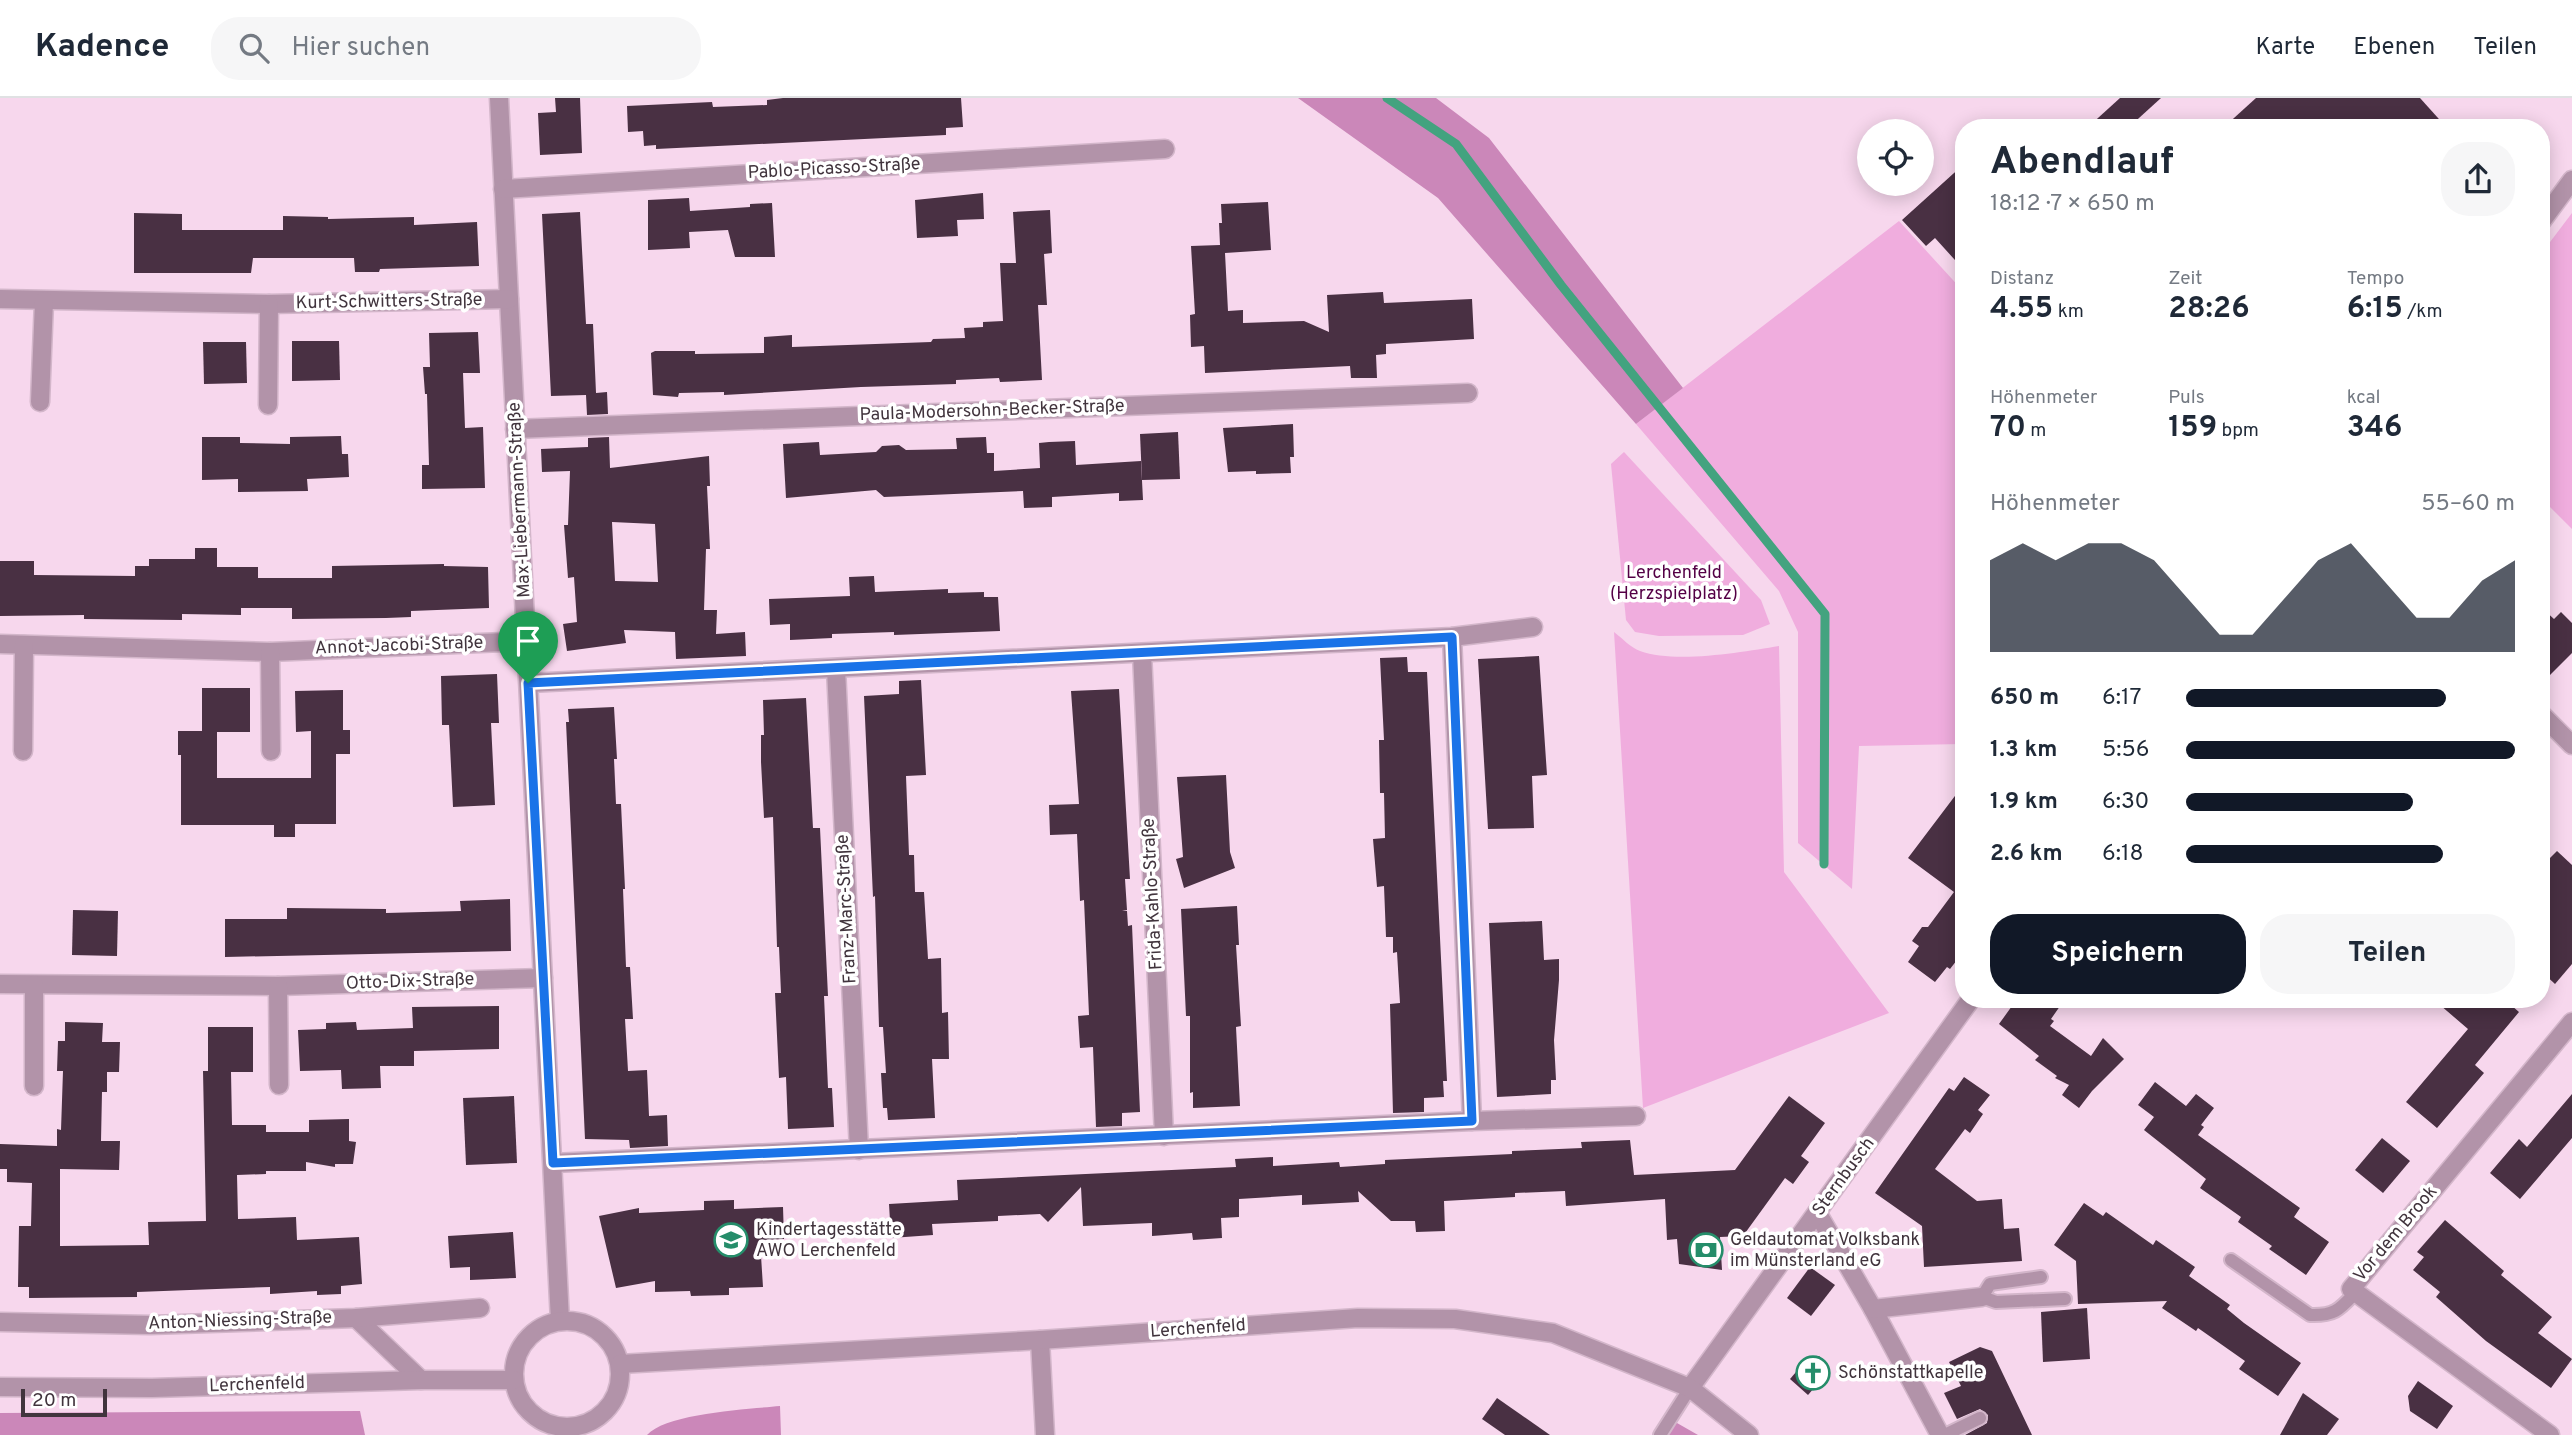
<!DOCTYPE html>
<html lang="de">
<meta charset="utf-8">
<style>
:root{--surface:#fff;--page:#f6f6f7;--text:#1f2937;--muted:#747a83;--line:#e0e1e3;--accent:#111827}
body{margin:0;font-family:Overpass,sans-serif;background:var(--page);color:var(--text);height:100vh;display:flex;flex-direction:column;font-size:26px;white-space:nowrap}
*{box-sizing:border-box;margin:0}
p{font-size:23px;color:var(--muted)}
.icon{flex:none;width:38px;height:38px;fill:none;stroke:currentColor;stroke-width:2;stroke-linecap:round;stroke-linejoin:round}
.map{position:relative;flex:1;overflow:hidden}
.side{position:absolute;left:1955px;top:21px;width:595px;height:889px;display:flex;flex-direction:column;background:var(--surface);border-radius:28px;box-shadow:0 4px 18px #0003}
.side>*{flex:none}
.controls{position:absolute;left:1857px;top:21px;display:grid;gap:14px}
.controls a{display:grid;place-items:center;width:77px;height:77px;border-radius:50%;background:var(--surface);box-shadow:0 4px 18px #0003;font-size:35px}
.scale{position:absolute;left:21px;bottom:18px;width:86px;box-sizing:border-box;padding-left:7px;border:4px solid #41343d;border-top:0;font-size:19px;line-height:24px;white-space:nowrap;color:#41343d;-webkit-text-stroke:5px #fff;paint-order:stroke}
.pin{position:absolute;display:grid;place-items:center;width:60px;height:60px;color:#fff;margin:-72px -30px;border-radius:50% 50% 50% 0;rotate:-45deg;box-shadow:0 0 7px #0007}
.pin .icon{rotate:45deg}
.round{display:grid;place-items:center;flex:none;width:74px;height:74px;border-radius:28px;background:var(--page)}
.headline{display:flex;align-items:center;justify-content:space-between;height:119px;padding:0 35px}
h1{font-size:38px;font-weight:700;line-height:52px}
.figures{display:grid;grid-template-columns:repeat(3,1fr);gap:10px;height:119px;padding:7px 35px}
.figures div{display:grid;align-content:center}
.figures b{font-size:30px;font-weight:700}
.figures small{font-size:19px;font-weight:400}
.figures p{font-size:19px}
.chart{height:196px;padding:14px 35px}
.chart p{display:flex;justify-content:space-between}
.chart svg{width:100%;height:126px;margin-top:7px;fill:var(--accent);opacity:.7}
.button{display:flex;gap:14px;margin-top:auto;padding:14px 35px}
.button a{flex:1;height:80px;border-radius:28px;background:var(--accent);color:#fff;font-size:28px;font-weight:700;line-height:80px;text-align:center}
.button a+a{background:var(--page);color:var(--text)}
ul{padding:0 35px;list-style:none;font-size:23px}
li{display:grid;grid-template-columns:112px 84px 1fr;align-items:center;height:52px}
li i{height:18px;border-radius:9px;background:var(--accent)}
header{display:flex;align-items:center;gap:42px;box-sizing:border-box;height:98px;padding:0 35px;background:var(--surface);border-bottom:2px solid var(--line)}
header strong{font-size:33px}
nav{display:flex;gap:38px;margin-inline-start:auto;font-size:24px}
.search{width:490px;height:63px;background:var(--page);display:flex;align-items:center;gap:18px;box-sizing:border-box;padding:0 24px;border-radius:28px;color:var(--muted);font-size:26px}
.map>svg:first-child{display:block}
</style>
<header>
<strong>Kadence</strong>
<div class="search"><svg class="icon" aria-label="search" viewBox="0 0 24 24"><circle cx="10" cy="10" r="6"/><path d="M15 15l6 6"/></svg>Hier suchen</div>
<nav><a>Karte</a><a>Ebenen</a><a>Teilen</a></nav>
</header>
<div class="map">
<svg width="2572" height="1337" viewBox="0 0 2572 1337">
<rect width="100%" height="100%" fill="#f7d7ed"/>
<!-- green -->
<g fill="#f0adde">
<polygon points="2572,115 2572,431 2541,400 2541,156"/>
<polygon points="1899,123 1963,193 1963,646 1859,648 1852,791 1798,745 1798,534 1779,493 1636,326"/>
<polygon points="1624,354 1761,502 1770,526 1743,537 1659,538 1635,534 1626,522 1611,366"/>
<path d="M1614 534C1622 540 1631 550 1640 553 1676 566 1742 554 1779 548L1784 774 1889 915 1643 1010Z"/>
</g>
<!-- forest -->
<g fill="#cb87b9">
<polygon points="1298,0 1436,0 1489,40 1683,290 1636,326 1438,100"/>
<path d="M780 1308 781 1337H647C666 1315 749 1311 780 1308Z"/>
<polygon points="360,1313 365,1337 0,1337 0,1315"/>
<polygon points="1670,1321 1698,1337 1659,1337"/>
</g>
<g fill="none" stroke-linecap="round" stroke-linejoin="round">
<!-- stream -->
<polyline stroke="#43a37f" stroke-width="9" points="1387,0 1456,46 1561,187 1825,516 1824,766"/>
</g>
<!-- building -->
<g fill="#493043" fill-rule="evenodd">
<polygon points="555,0 580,0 582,55 540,57 538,15 556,14"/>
<polygon points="783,0 961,0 963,29 946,30 946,37 656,51 656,47 644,48 643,33 628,34 627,8 712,4 713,9 767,7 767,2"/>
<polygon points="2120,0 2161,0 2128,30 2087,30"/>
<polygon points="2256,0 2420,0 2447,30 2223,30"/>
<polygon points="1964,66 1964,172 1935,140 1926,148 1902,122"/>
<polygon points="983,95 984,121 957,122 958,138 917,140 915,102"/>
<polygon points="689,100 690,113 750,109 750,106 772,105 775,159 735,159 728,132 689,134 690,150 648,152 648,102"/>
<polygon points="1268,104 1271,152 1225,155 1228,213 1243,212 1243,225 1304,223 1329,234 1327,197 1383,194 1384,205 1472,201 1474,241 1386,246 1386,256 1376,257 1377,280 1351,280 1350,268 1205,275 1204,248 1191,249 1190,217 1195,216 1191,148 1220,147 1219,125 1222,125 1221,106"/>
<polygon points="1050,112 1052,155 1044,156 1047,207 1038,207 1042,282 1000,284 999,280 956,282 956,286 861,289 724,297 724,294 679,295 678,299 653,297 651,255 655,253 695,253 695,256 764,255 764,239 792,237 792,249 931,244 933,241 965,240 964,230 983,229 983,224 1003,223 1000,165 1016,165 1013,114"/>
<polygon points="580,114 586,226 593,226 596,295 607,294 608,316 587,317 586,297 551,298 542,116"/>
<polygon points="134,115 182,116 182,132 283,132 283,118 328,119 328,121 414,119 414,127 477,124 479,168 380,171 379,174 355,174 354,160 253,160 251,175 134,175"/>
<polygon points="478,234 480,275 463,275 465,330 483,329 485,390 422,391 422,367 429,367 427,296 425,296 423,269 430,269 429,235"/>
<polygon points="292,243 339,243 340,282 292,283"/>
<polygon points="203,244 246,244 247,285 204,286"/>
<polygon points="1293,326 1294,359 1290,359 1291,375 1256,376 1256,373 1228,374 1223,330"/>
<polygon points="1178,334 1180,381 1142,382 1140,336"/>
<polygon points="341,338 342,356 348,356 349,379 307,381 308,393 238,394 238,381 202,382 202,339 240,339 240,345 290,346 290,339"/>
<path d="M609 339 610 370 709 358 710 388H707L710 451H706L704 512H717L716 536 745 534 746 558 676 561 675 534 624 532 626 545 567 553 563 526 577 524 574 479 568 480 564 427H568L570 373 542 374 541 351 588 349V340ZM612 424 655 426 658 484 615 483Z"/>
<polygon points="986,339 987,355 994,355 994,373 1040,370 1039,345 1049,344 1075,343 1076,367 1141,363 1143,402 1119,403 1119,395 1052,399 1052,409 1024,410 1023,393 884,399 876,392 786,400 783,346 819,344 820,357 876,354 882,348 899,347 906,352 957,351 956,340"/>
<polygon points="195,450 217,450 217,469 258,469 258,480 332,480 332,468 444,466 444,468 488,469 489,510 411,513 411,519 386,520 292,521 292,510 241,510 241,517 182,516 182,522 84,521 84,517 0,518 0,463 34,463 34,477 135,478 135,468 149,468 149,461 195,461"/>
<polygon points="874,478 875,494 948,491 948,495 984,494 984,499 998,499 1000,533 894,537 894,534 832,536 832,540 790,542 790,526 770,527 769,501 850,498 849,479"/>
<polygon points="2541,509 2554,521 2561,514 2572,525 2572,555 2541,586"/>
<polygon points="1539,558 1547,677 1532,678 1534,730 1488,731 1478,561"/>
<polygon points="1407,559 1408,574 1427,574 1447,983 1443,983 1444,999 1424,1000 1424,1014 1393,1015 1390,906 1400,905 1397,854 1393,855 1393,839 1386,839 1384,788 1377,789 1373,741 1385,740 1384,695 1380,695 1379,642 1384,642 1380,560"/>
<polygon points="497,576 499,625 491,625 495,707 453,709 449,627 442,627 441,578"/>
<polygon points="921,582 926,677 906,678 909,757 914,757 915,794 924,794 928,861 941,860 942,915 948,914 949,961 932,961 935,1020 888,1022 887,1010 883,1010 881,975 886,975 883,929 879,929 875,798 873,799 864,598 899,596 899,583"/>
<polygon points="202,590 250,590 250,634 217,634 217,680 311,680 311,633 296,634 295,593 343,592 343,632 350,632 350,656 336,656 336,726 295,726 295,739 274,739 274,727 181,727 181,657 178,657 178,633 202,633"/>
<polygon points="1119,591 1130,781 1125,781 1127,812 1122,813 1127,813 1128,828 1132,827 1140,1014 1122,1015 1122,1028 1096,1029 1093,949 1080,950 1078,918 1089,917 1084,802 1080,803 1077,736 1050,737 1049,707 1079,706 1071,593"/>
<polygon points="806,600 813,730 820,730 828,898 824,898 828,990 832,990 834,1029 788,1031 786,979 779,980 775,895 781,895 779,849 777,849 773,719 764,720 761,664 761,637 764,637 763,602"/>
<polygon points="614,609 617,661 614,661 616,706 621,706 625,791 623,791 626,869 630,869 633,921 625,921 628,973 647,972 649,1018 667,1017 668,1048 630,1050 629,1042 585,1041 566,624 569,624 568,611"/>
<polygon points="1226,677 1230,754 1235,770 1184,790 1176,761 1183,759 1177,679"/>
<polygon points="1964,686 1964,853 1950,871 1947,869 1935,884 1908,864 1919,848 1912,843 1922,829 1928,829 1954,794 1908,760"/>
<polygon points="2557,753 2572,767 2572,866 2555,886 2541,873 2541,769"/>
<polygon points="510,801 511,853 225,859 225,821 287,821 287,810 386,811 386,815 461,813 460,803"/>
<polygon points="1237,808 1239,847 1236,847 1241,928 1236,929 1240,1008 1193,1010 1193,994 1190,995 1190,918 1186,918 1181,811"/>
<polygon points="73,812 118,813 117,858 72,857"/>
<polygon points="1542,823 1544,862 1559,861 1559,882 1554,942 1556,982 1551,982 1551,996 1497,999 1489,825"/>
<polygon points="2017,901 2065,901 2051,921 2054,923 2050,928 2091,958 2103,940 2124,961 2092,993 2079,1010 2062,997 2069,987 2055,980 2057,978 2035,962 2039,958 1999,926"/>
<polygon points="2433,901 2504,901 2519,914 2475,967 2484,975 2437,1030 2406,1004 2468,931"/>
<polygon points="499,908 499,951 414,953 414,968 380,968 381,990 342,991 341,972 300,973 298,932 326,931 326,925 356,924 357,932 413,930 412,909"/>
<polygon points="65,924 103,925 102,944 120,944 119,974 107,974 107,994 102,994 101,1043 120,1043 119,1072 60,1071 60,1148 149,1147 148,1124 206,1123 203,973 208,973 208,929 253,929 253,974 231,974 232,1027 266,1027 266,1034 309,1034 309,1022 349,1021 349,1043 356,1044 353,1066 335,1066 335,1069 306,1064 306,1073 266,1073 266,1076 237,1077 238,1121 296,1119 297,1142 359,1139 362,1186 341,1188 341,1196 317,1197 317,1193 270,1196 270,1189 137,1194 137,1199 29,1200 29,1189 18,1189 19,1128 31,1128 32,1085 7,1084 7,1071 0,1071 0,1046 57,1048 57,1031 61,1032 63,973 57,973 58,943 65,943"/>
<polygon points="1964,979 1990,997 1978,1012 1983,1016 1970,1035 1965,1031 1935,1071 1977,1103 2002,1101 2004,1131 2019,1130 2022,1163 1924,1169 1922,1128 1875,1095 1949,990 1954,993"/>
<polygon points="2155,984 2186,1008 2196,996 2214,1010 2201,1027 2204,1029 2198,1037 2300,1110 2294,1119 2329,1144 2306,1177 2269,1151 2272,1148 2238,1124 2241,1119 2200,1090 2206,1081 2144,1032 2154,1019 2138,1007"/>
<polygon points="2572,996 2572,1040 2520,1101 2490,1075 2519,1041 2527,1049"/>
<polygon points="514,998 517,1065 466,1067 463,1000"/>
<polygon points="1789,998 1825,1025 1801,1058 1809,1064 1793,1086 1785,1080 1743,1138 1720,1139 1722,1172 1679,1166 1677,1141 1667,1142 1665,1101 1566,1108 1565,1093 1515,1095 1515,1099 1444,1103 1445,1133 1416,1134 1415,1123 1391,1123 1358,1093 1359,1104 1302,1107 1302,1097 1239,1101 1239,1119 1221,1120 1222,1140 1193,1142 1192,1135 1152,1138 1152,1125 1083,1128 1081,1089 1048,1124 1040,1116 998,1118 998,1123 932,1126 933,1137 891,1140 889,1106 958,1102 957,1082 1236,1069 1235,1061 1273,1059 1273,1068 1339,1064 1340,1069 1385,1066 1385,1062 1512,1056 1512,1053 1582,1050 1581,1044 1630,1042 1634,1077 1735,1072"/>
<polygon points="2382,1040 2410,1063 2383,1095 2355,1072"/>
<polygon points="734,1102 734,1111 783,1109 784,1141 760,1142 763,1189 729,1190 729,1197 691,1198 690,1193 655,1194 655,1183 616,1190 599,1118 639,1110 639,1115 704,1112 704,1103"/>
<polygon points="2084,1105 2103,1118 2106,1114 2153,1147 2156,1142 2195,1169 2189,1178 2230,1207 2227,1211 2244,1225 2301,1265 2278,1298 2239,1271 2245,1263 2198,1230 2196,1233 2162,1210 2167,1203 2078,1206 2076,1163 2054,1147"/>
<polygon points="2445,1122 2504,1173 2501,1177 2552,1219 2538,1235 2572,1261 2551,1290 2486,1243 2436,1199 2440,1194 2413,1172 2424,1159 2417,1154"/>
<polygon points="513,1134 516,1180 470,1182 470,1169 450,1170 448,1138"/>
<polygon points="1810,1169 1835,1187 1811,1218 1787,1200"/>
<polygon points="2087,1210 2090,1261 2043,1264 2041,1214"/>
<polygon points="1980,1249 1992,1253 2032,1337 1965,1337 1987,1325 1988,1317 1980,1311 1957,1321 1944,1295 1961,1288 1949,1264"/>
<polygon points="1819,1258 1826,1265 1827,1275 1808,1297 1790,1281 1809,1259"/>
<polygon points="2418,1283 2453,1308 2437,1331 2410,1313 2408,1298"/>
<polygon points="2303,1295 2339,1321 2327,1337 2280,1337"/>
<polygon points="1497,1300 1550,1337 1505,1337 1482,1321"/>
</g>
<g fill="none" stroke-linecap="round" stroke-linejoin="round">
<defs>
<g id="service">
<path d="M2231 1162 2310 1217C2335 1218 2340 1211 2356 1194"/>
<polyline points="2041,1179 1990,1186 1982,1199 1996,1204 2065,1201"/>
<polyline points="1660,1337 1690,1290"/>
<polyline points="1945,1337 1980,1320"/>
</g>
<g id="minor">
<polyline points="499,0 560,1223"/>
<polyline points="503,91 1165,51"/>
<polyline points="2541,124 2572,82"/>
<polyline points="0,201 269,206 509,201"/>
<polyline points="40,304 44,203"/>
<polyline points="268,307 269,206"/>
<polyline points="515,331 1468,295"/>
<polyline points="1452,539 1472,1023"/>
<polyline points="0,546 270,554 527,543"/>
<polyline points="270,554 271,653"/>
<polyline points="1142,555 1164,1038"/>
<polyline points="836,571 859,1052"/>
<polyline points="529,585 1452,539 1533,529"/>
<polyline points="2541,616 2572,647"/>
<polyline points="23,653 24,547"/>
<polyline points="0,886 278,888 543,880"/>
<polyline points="34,887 34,988"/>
<polyline points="278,888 279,987"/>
<polyline points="553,1065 1472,1023 1636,1018"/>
<polyline points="1818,1116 1873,1211 1940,1337"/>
<polyline points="1873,1211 1982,1199"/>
<polyline points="356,1220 421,1282"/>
<polyline points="0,1224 150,1227 356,1220 480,1210"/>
<polyline points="1040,1242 1045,1337"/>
<polyline points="1690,1290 1971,901"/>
<polyline points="564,1330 564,1337"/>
<polyline points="2550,1337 2351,1191 2572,924"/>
</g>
<g id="tertiary">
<circle cx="567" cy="1276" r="53"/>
<polyline points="620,1266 1040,1242 1358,1220 1455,1221 1553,1235 1690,1290 1749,1337"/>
<polyline points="0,1289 152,1290 421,1282 514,1282"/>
</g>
</defs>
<!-- service casing -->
<use href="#service" stroke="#d3b6ca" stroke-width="16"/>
<!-- minor casing -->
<use href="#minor" stroke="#d3b6ca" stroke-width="21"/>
<!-- tertiary casing -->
<use href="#tertiary" stroke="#d3b6ca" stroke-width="21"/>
<!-- service -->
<use href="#service" stroke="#b293a9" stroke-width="12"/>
<!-- minor -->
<use href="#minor" stroke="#b293a9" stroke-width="18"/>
<!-- tertiary -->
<use href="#tertiary" stroke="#b293a9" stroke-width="18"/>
</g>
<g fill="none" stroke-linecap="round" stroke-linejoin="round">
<defs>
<polygon id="route" points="1452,539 1472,1023 553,1065 528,585"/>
</defs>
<!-- route casing -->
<use href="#route" stroke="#fff" stroke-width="14"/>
<!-- route -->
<use href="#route" stroke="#1a73e8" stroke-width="9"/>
</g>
<!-- icons -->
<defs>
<symbol id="school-ring" viewBox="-11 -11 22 22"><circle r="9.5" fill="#fff" stroke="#258d6a" stroke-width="1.5"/><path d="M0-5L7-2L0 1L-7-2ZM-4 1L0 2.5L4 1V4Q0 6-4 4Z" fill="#258d6a"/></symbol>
<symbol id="bank-ring" viewBox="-11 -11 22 22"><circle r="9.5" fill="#fff" stroke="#258d6a" stroke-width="1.5"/><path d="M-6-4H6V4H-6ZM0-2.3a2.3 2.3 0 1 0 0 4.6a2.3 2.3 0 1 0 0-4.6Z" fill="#258d6a"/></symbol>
<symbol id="church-ring" viewBox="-11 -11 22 22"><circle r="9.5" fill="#fff" stroke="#258d6a" stroke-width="1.5"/><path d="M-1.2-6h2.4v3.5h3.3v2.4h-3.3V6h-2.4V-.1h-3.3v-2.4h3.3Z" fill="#258d6a"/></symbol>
</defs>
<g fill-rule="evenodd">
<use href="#school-ring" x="712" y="1123" width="38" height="38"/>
<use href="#bank-ring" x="1687" y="1133" width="38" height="38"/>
<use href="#church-ring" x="1794" y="1256" width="38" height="38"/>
</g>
<g text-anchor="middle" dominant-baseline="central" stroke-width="7" stroke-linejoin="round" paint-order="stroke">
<!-- street labels -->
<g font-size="18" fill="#41343d" stroke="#fff">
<text transform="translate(834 71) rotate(-3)">Pablo-Picasso-Straße</text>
<text transform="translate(389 204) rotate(-1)">Kurt-Schwitters-Straße</text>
<text transform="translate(992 313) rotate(-2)">Paula-Modersohn-Becker-Straße</text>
<text transform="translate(520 402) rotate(-93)">Max-Liebermann-Straße</text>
<text transform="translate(399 548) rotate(-2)">Annot-Jacobi-Straße</text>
<text transform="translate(1153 796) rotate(-93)">Frida-Kahlo-Straße</text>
<text transform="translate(847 811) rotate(-93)">Franz-Marc-Straße</text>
<text transform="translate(410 884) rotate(-2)">Otto-Dix-Straße</text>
<text transform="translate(1844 1079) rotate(-54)">Sternbusch</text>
<text transform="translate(2396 1136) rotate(-50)">Vor dem Brook</text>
<text transform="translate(240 1223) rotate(-2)">Anton-Niessing-Straße</text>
<text transform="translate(1198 1231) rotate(-4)">Lerchenfeld</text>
<text transform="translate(257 1287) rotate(-2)">Lerchenfeld</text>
</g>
<!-- park labels -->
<g font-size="18" fill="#540046" stroke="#fff">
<text x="1674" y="475">Lerchenfeld<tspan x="1674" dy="21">(Herzspielplatz)</tspan></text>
</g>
<!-- poi labels -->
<g font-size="18" fill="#41343d" stroke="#fff" text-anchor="start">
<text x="756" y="1132">Kindertagesstätte<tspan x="756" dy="21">AWO Lerchenfeld</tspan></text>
<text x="1730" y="1142">Geldautomat Volksbank<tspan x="1730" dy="21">im Münsterland eG</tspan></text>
<text x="1838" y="1275">Schönstattkapelle</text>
</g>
</g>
</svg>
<div class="controls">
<a><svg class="icon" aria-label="locate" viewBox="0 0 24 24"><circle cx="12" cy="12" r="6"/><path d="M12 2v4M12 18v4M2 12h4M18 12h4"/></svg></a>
</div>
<div class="scale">20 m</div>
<div class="pin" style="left:528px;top:585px;background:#1e9e55"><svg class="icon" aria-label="arrive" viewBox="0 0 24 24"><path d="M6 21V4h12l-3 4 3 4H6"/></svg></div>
<section class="side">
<div class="headline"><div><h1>Abendlauf</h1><p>18:12 · 7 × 650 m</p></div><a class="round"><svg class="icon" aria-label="share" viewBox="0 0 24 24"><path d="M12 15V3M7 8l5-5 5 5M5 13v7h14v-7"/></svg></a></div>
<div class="figures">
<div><p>Distanz</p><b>4.55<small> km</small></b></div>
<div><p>Zeit</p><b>28:26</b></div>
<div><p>Tempo</p><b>6:15<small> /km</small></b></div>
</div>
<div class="figures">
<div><p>Höhenmeter</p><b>70<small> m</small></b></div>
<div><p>Puls</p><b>159<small> bpm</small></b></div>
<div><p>kcal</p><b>346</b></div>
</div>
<div class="chart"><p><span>Höhenmeter</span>55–60 m</p>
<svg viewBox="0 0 160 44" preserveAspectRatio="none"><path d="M0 44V12L10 6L20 12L30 6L40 6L50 12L60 25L70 38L80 38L90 25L100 12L110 6L120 19L130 32L140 32L150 19L160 12V44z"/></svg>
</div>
<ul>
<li><b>650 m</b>6:17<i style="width:79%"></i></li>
<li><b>1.3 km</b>5:56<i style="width:100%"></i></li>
<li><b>1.9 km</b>6:30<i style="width:69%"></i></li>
<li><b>2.6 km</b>6:18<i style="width:78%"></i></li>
</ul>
<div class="button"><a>Speichern</a><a>Teilen</a></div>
</section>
</div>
